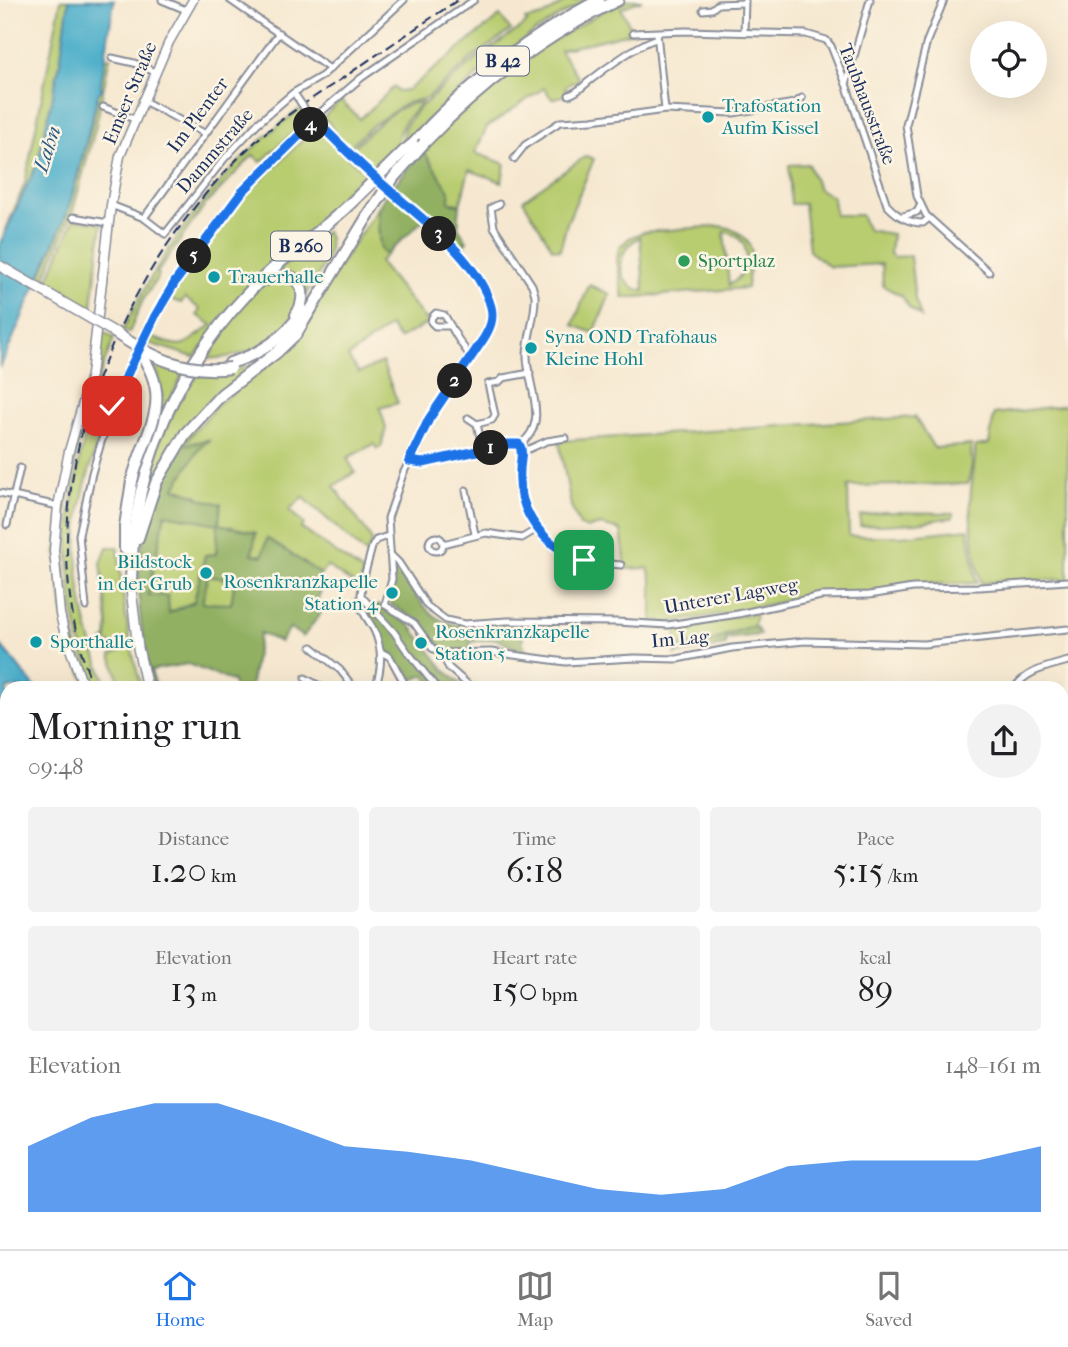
<!DOCTYPE html>
<meta charset="utf-8">
<style>
:root{--surface:#fff;--page:#f2f2f2;--text:#202124;--muted:#757577;--line:#e0e0e0;--accent:#1a73e8}
body{margin:0;font-family:"IM FELL French Canon",serif;background:var(--page);color:var(--text);height:100vh;display:flex;flex-direction:column;font-size:26px;white-space:nowrap}
*{box-sizing:border-box;margin:0}
p{font-size:23px;color:var(--muted)}
.icon{flex:none;width:38px;height:38px;fill:none;stroke:currentColor;stroke-width:2;stroke-linecap:round;stroke-linejoin:round}
.map{position:relative;flex:1;overflow:hidden}
.panel{position:absolute;left:0px;top:681px;width:1069px;height:569px;display:flex;flex-direction:column;background:var(--surface);border-radius:21px 21px 0 0;box-shadow:0 7px 28px #0002}
.panel>*{flex:none}
.fabs{position:absolute;left:970px;top:21px;display:grid;gap:14px}
.fabs a{display:grid;place-items:center;width:77px;height:77px;border-radius:50%;background:var(--surface);box-shadow:0 7px 28px #0002;font-size:35px}
.pin{position:absolute;display:grid;place-items:center;width:60px;height:60px;color:#fff;margin:-30px;border-radius:14px;box-shadow:0 4px 10px #0006}
.km{position:absolute;width:35px;height:35px;margin:-18px;border-radius:50%;background:#222;color:#fff;font-size:19px;line-height:35px;text-align:center}
.round{display:grid;place-items:center;flex:none;width:74px;height:74px;border-radius:37px;background:var(--page)}
.summary{display:flex;align-items:center;justify-content:space-between;height:119px;padding:0 28px}
h1{font-size:38px;font-weight:600;line-height:52px}
.figures{display:grid;grid-template-columns:repeat(3,1fr);gap:10px;height:119px;padding:7px 28px}
.figures div{display:grid;align-content:center;border-radius:7px;background:var(--page);text-align:center}
.figures b{font-size:35px;font-weight:600}
.figures small{font-size:19px;font-weight:400}
.figures p{font-size:19px}
.chart{height:196px;padding:14px 28px}
.chart p{display:flex;justify-content:space-between}
.chart svg{width:100%;height:126px;margin-top:7px;fill:var(--accent);opacity:.7}
.tab-bar{display:flex;justify-content:space-around;align-items:center;height:98px;border-top:2px solid var(--line);background:var(--surface);font-size:19px;color:var(--muted)}
.tab-bar a{display:grid;justify-items:center;gap:4px}
.tab-bar .active{color:var(--accent)}
.map>svg:first-child{display:block}
</style>
<div class="map">
<svg width="1068" height="1249" viewBox="0 0 1068 1249">
<rect width="100%" height="100%" fill="#fcf5e5"/>
<filter id="ink" filterUnits="userSpaceOnUse"><feTurbulence type="fractalNoise" baseFrequency=".0143" numOctaves="2"/><feDisplacementMap in="SourceGraphic" scale="14" xChannelSelector="R" yChannelSelector="G"/><feConvolveMatrix kernelMatrix="1 2 1 2 8 2 1 2 1" color-interpolation-filters="sRGB"/></filter>
<filter id="wash" filterUnits="userSpaceOnUse"><feTurbulence type="fractalNoise" baseFrequency=".00686" numOctaves="4" result="noise"/><feDisplacementMap in="SourceGraphic" scale="28" xChannelSelector="R" yChannelSelector="G"/><feGaussianBlur stdDeviation="1.57" result="paint"/><feColorMatrix in="noise" values="0 0 0 0 0 0 0 0 0 0 0 0 0 0 0 0 0 1.4 0 .05"/><feComposite in="paint" operator="in"/></filter>
<g filter="url(#wash)">
<rect width="100%" height="100%" fill="#f6e8d0"/>
<!-- green -->
<g fill="#b8cc70" stroke="#6a7e67" stroke-width="2" fill-rule="evenodd">
<polygon points="61,0 69,0 60,63 38,162 0,244 25,183"/>
<path d="M568 0H588C516 38 458 89 402 146L404 128 417 110 473 61 527 23 525 20 543 16Z"/>
<polygon points="628,0 642,0 621,8 633,32 560,50 579,79 565,87 569,94 552,99 544,88 487,127 475,153 505,164 502,182 469,170 460,205 449,202 423,150 444,128 528,55 607,9"/>
<polygon points="500,16 511,30 472,58 427,98 407,103 374,124 349,147 339,140 328,121 322,119 340,100 360,119 394,87 398,91 408,90"/>
<path d="M110 57 96 125 73 211 42 284 38 282C72 211 92 136 105 59Z"/>
<path d="M422 102C410 116 396 126 398 148L373 171 353 154 351 149C370 132 395 103 422 102Z"/>
<path d="M300 109 309 119 305 126 302 124 261 162 253 155 205 205 157 273 159 275 142 302 129 333 123 330C165 244 222 166 300 109Z"/>
<path d="M316 127 320 134 323 131 333 144 370 177 348 200 293 249 194 357 149 343 150 337C187 350 181 347 212 325L197 315 200 309 185 298 181 303 167 298 175 286 178 288 222 223 248 192Z"/>
<polygon points="586,156 594,159 567,223 560,250 552,248 523,200"/>
<polygon points="808,164 818,188 833,197 835,215 861,215 868,230 892,234 890,254 894,257 910,256 915,299 921,317 909,307 902,296 883,286 882,264 830,267 809,251 804,204 791,204 789,165"/>
<path d="M378 208C380 224 375 243 386 255L379 262 428 323 399 339 390 326 348 357 359 373 382 362 398 403 380 408 386 428 381 447 377 449 374 444 347 458 355 472 334 486 372 540 367 555 303 497 289 510 304 524 301 528 363 572 360 588 327 566 321 574 267 539 262 557 251 554 256 533 219 524 216 555 205 556 194 602 169 613 148 596 165 514 218 523 198 496 174 488 188 464 207 440 183 445 219 403 275 360Z"/>
<polygon points="74,219 102,223 91,313 45,286"/>
<path d="M720 226C740 229 757 244 751 266 749 275 747 279 747 288L623 298 617 260 619 248 629 238 643 232ZM724 232C753 235 753 273 729 285ZM640 237 644 291H643C614 285 615 249 640 237Z"/>
<path d="M326 231C338 253 316 275 306 295L305 287 276 272Z"/>
<path d="M288 278 300 291C298 299 296 310 292 317 275 347 233 361 202 358 218 336 244 296 267 282 272 279 281 279 288 278Z"/>
<polygon points="589,285 610,294 594,333 573,325"/>
<path d="M99 329 114 338C66 457 42 565 91 688H87L64 620 56 551 71 453 100 363 95 362Z"/>
<path d="M152 361 184 372 156 429C160 405 165 384 152 361Z"/>
<path d="M262 361 212 400 140 511 159 441 192 374C217 377 239 371 262 361Z"/>
<path d="M97 392 113 398C99 440 81 485 78 529 74 582 87 639 108 688H96C54 588 66 494 97 392Z"/>
<path d="M1068 405V579L981 583C975 558 971 532 970 506 970 486 976 466 975 446L989 444 994 414Z"/>
<polygon points="915,417 934,448 971,445 972,465 968,484 848,486 849,536 901,536 968,529 977,583 913,585 869,592 821,593 739,611 668,623 652,622 652,582 648,568 626,569 621,530 600,525 586,528 580,526 571,506 559,441"/>
<polygon points="882,512 953,513 953,517 917,523 860,526 860,516"/>
<path d="M107 547H118C123 596 127 641 142 688H121L111 655 122 650 121 641 113 645 104 640 107 639 108 623 101 563Z"/>
<polygon points="207,576 235,580 231,604 202,604"/>
<polygon points="756,613 754,627 728,633 710,644 676,645 677,626"/>
</g>
<!-- forest -->
<g fill="#92b062" stroke="#567060" stroke-width="2" fill-rule="evenodd">
<polygon points="423,150 450,192 449,202 460,205 458,227 467,241 464,243 465,246 460,250 425,218 386,255 381,250 379,237 378,208 385,196"/>
<path d="M210 440 201 446 175 488 198 496V498L221 504 219 524 256 533 252 554 262 556 267 538 321 574 316 584 321 591 314 607 321 613 303 637 290 628 280 642 260 633 250 688H236L232 681 188 664 151 670 156 688H154C129 595 131 528 183 445ZM165 514 218 524 216 554 205 555 194 602 169 613 168 596 148 595ZM208 576 235 580 231 604 202 603Z"/>
<path d="M398 568C435 628 441 630 511 623V632H523V644L528 654 496 639 470 642 471 650H441L419 622 390 604C388 595 395 580 395 569Z"/>
<polygon points="365,603 371,608 381,605 384,610 410,625 444,669 465,688 434,688 425,675 407,682 393,655 385,649 381,635 365,607"/>
<path d="M751 626 757 628 760 635 726 639V645L675 655 676 645C706 649 723 635 751 626Z"/>
<polygon points="1062,746 1068,746 1068,1249 595,1249 593,1243 1062,1242"/>
<polygon points="0,923 7,928 7,1128 0,1127"/>
<polygon points="9,1243 134,1243 119,1249 11,1249"/>
</g>
<!-- water -->
<g fill="#4baeca" stroke="#336e94" stroke-width="2">
<polygon points="69,0 114,0 101,84 102,90 99,92 68,211 0,368 0,244 38,162 60,63"/>
<polygon points="0,644 36,688 7,688 7,778 0,769"/>
</g>
<g fill="none" stroke-linecap="round" stroke-linejoin="round">
<!-- stream -->
<polyline stroke="#4baeca" stroke-width="2" points="780,1242 783,1249"/>
</g>
</g>
<g filter="url(#ink)">
<g fill="none" stroke-linecap="round" stroke-linejoin="round">
<defs>
<g id="street">
<polyline points="162,0 186,10"/>
<polyline points="230,0 330,69"/>
<polyline points="944,0 927,41 906,125 917,196 926,215 989,272"/>
<polyline points="703,10 712,9 718,4 744,3"/>
<polyline points="744,32 745,1"/>
<path d="M633 33 686 31 806 34 826 40 831 46 846 84 887 205C896 215 909 223 923 223L929 218"/>
<polyline points="112,58 134,63 155,72"/>
<polyline points="846,84 870,0"/>
<path d="M569 95C578 92 581 88 588 82 603 70 638 44 656 39"/>
<polyline points="142,100 204,133"/>
<polyline points="103,107 134,119"/>
<polyline points="665,110 733,113 795,103 802,98"/>
<path d="M307 112C328 132 348 153 369 172 401 201 508 280 489 328L429 419 403 474 388 518 392 579 385 605 414 623 432 648 441 653 491 652 566 662 634 658 677 659 732 648 805 641 924 644 1068 629"/>
<polyline points="514,159 525,145 560,122 592,120 665,110 657,33"/>
<path d="M499 204 491 208 494 227 532 285 535 295C536 315 528 334 527 354 526 384 552 423 519 445"/>
<polyline points="111,205 144,218 165,234 225,158 258,123 293,93 322,76 404,0"/>
<polyline points="903,216 917,212 920,206"/>
<polyline points="73,217 108,223"/>
<polyline points="144,218 279,33"/>
<path d="M451 326H435L431 322 432 317 436 313 444 315 445 316C453 329 460 346 472 357"/>
<polyline points="468,418 477,424"/>
<polyline points="483,450 477,424 492,420 495,415 488,384 499,382 503,378 530,373"/>
<path d="M522 452C512 527 550 560 621 565"/>
<polyline points="409,461 423,463 514,443 520,445 522,452 547,441 566,438"/>
<polyline points="466,490 475,534"/>
<polyline points="0,493 58,506"/>
<polyline points="7,525 20,468"/>
<circle cx="436" cy="544" r="7"/>
<polyline points="443,544 486,533 522,538 537,529"/>
<polyline points="390,554 399,563 427,606 446,620 464,624 507,621 616,622 668,625 738,614 821,596 869,595 913,588 980,587 1068,581"/>
<polyline points="362,597 394,632 407,651 437,688"/>
<polyline points="86,607 79,535 92,473 112,406 121,384 155,316 175,282 242,192 301,136 321,112 361,78 474,0"/>
<polyline points="312,647 340,670 354,688"/>
<polyline points="381,652 390,657 407,688"/>
<polyline points="441,653 449,668 472,688"/>
<polyline points="305,678 323,688"/>
<path d="M375 688C382 669 383 649 374 630 370 622 363 615 361 606 359 588 368 564 372 547L376 540 388 536"/>
<path d="M1014 688C1028 670 1047 667 1068 661"/>
<polyline points="1062,716 1068,718"/>
<polyline points="0,874 7,880"/>
<polyline points="225,1242 228,1249"/>
<polyline points="346,1242 349,1249"/>
<polyline points="141,1247 142,1249"/>
<polyline points="172,1249 174,1242"/>
</g>
<polyline id="secondary" points="84,688 65,635 60,614 54,550 58,506 69,451 91,375 111,205 120,156 169,42 193,0"/>
<g id="primary">
<polyline points="131,589 138,648 147,688"/>
<polyline points="580,1242 583,1249"/>
</g>
<g id="highway">
<path d="M424 143C481 84 543 36 618 0"/>
<path d="M413 144C466 85 529 37 599 0"/>
<path d="M266 280C296 265 312 290 296 315"/>
<path d="M230 363C261 354 284 338 303 311"/>
<polyline points="138,538 156,483 185,434 222,394 276,353 296,334 367,217"/>
<polyline points="125,549 125,526 132,481"/>
<path d="M131 589C130 468 177 360 265 276 292 250 324 229 351 203"/>
</g>
</defs>
<!-- street casing -->
<use href="#street" stroke="#888c97" stroke-width="9"/>
<!-- secondary casing -->
<use href="#secondary" stroke="#888c97" stroke-width="11"/>
<!-- primary casing -->
<use href="#primary" stroke="#888c97" stroke-width="12"/>
<!-- highway casing -->
<use href="#highway" stroke="#888c97" stroke-width="14"/>
<!-- street -->
<use href="#street" stroke="#fff" stroke-width="5"/>
<!-- secondary -->
<use href="#secondary" stroke="#fff" stroke-width="8"/>
<!-- primary -->
<use href="#primary" stroke="#fff" stroke-width="9"/>
<!-- highway -->
<use href="#highway" stroke="#fff" stroke-width="10"/>
<!-- rail -->
<g stroke="#1b2f5e" stroke-width="2" stroke-dasharray="10 5" stroke-linecap="butt">
<path d="M94 688C17 503 115 271 255 142 281 118 311 99 340 80 379 53 419 26 458 0"/>
<polyline points="384,1242 387,1249"/>
</g>
<defs>
<polyline id="street-bridge" points="296,96 307,112"/>
<polyline id="primary-bridge" points="0,266 114,332"/>
<g id="highway-bridge">
<polyline points="351,203 404,151 413,144"/>
<polyline points="367,217 394,177 424,143"/>
<path d="M114 332C151 357 185 374 231 368"/>
<path d="M132 481C146 426 177 401 136 347"/>
</g>
</defs>
<!-- street-bridge casing -->
<use href="#street-bridge" stroke="#888c97" stroke-width="9" stroke-linecap="butt"/>
<!-- primary-bridge casing -->
<use href="#primary-bridge" stroke="#888c97" stroke-width="12" stroke-linecap="butt"/>
<!-- highway-bridge casing -->
<use href="#highway-bridge" stroke="#888c97" stroke-width="14" stroke-linecap="butt"/>
<!-- street-bridge -->
<use href="#street-bridge" stroke="#fff" stroke-width="5"/>
<!-- primary-bridge -->
<use href="#primary-bridge" stroke="#fff" stroke-width="9"/>
<!-- highway-bridge -->
<use href="#highway-bridge" stroke="#fff" stroke-width="10"/>
</g>
</g>
<g fill="none" stroke-linecap="round" stroke-linejoin="round" filter="url(#ink)">
<defs>
<path id="route" d="M112 406 155 316 175 282 242 192 315 120C337 141 358 163 381 183 418 216 478 258 491 307 494 319 490 328 484 338L429 419 409 461 423 463 508 444H519C524 452 520 461 520 470 517 513 544 547 584 560"/>
</defs>
<!-- route casing -->
<use href="#route" stroke="#fff" stroke-width="14"/>
<!-- route -->
<use href="#route" stroke="#1a73e8" stroke-width="9"/>
</g>
<!-- markers -->
<g fill="#0f9aa8" stroke="#fcf5e5" stroke-width="2.5">
<circle cx="708" cy="117" r="7"/>
<circle cx="214" cy="277" r="7"/>
<circle cx="531" cy="348" r="7"/>
<circle cx="206" cy="573" r="7"/>
<circle cx="392" cy="593" r="7"/>
<circle cx="36" cy="642" r="7"/>
<circle cx="421" cy="643" r="7"/>
</g>
<circle fill="#2e9e5b" stroke="#fcf5e5" stroke-width="2.5" cx="684" cy="261" r="7"/>
<g text-anchor="middle" dominant-baseline="central" stroke-width="5" stroke-linejoin="round" paint-order="stroke">
<!-- shield labels -->
<g fill="#fcf5e5" stroke="#5e6a86" stroke-width="2">
<rect x="477" y="46.5" width="52" height="29" rx="5"/>
<rect x="271" y="231.5" width="60" height="29" rx="5"/>
</g>
<g font-size="18" font-weight="bold" fill="#1b2f5e">
<text x="503" y="61">B 42</text>
<text x="301" y="246">B 260</text>
</g>
<!-- street labels -->
<g font-size="19" fill="#1b2f5e" stroke="#fcf5e5">
<text transform="translate(130 93) rotate(-67)">Emser Straße</text>
<text transform="translate(867 104) rotate(69)">Taubhausstraße</text>
<text transform="translate(198 115) rotate(-53)">Im Plenter</text>
<text transform="translate(215 151) rotate(-49)">Dammstraße</text>
<text transform="translate(731 596) rotate(-10)">Unterer Lagweg</text>
<text transform="translate(680 639) rotate(-5)">Im Lag</text>
</g>
<!-- culture labels -->
<g font-size="19" fill="#0d838f" stroke="#fcf5e5" text-anchor="start">
<text x="722" y="106">Trafostation<tspan x="722" dy="22">Aufm Kissel</tspan></text>
<text x="228" y="277">Trauerhalle</text>
<text x="545" y="337">Syna OND Trafohaus<tspan x="545" dy="22">Kleine Hohl</tspan></text>
<text x="192" y="562" text-anchor="end">Bildstock<tspan x="192" dy="22">in der Grub</tspan></text>
<text x="378" y="582" text-anchor="end">Rosenkranzkapelle<tspan x="378" dy="22">Station 4</tspan></text>
<text x="435" y="632">Rosenkranzkapelle<tspan x="435" dy="22">Station 5</tspan></text>
<text x="50" y="642">Sporthalle</text>
</g>
<!-- leisure labels -->
<g font-size="19" fill="#27864d" stroke="#fcf5e5" text-anchor="start">
<text x="698" y="261">Sportplaz</text>
</g>
<!-- water labels -->
<g font-size="21" font-style="italic" fill="#2c5b84" stroke="#fcf5e5">
<text transform="translate(47 149) rotate(-72)">Lahn</text>
</g>
</g>
</svg>
<div class="fabs">
<a><svg class="icon" aria-label="locate" viewBox="0 0 24 24"><circle cx="12" cy="12" r="6"/><path d="M12 2v4M12 18v4M2 12h4M18 12h4"/></svg></a>
</div>
<div class="pin" style="left:584px;top:560px;background:#1e9e55"><svg class="icon" aria-label="arrive" viewBox="0 0 24 24"><path d="M6 21V4h12l-3 4 3 4H6"/></svg></div>
<div class="pin" style="left:112px;top:406px;background:#d93025"><svg class="icon" aria-label="check" viewBox="0 0 24 24"><path d="M5 12l5 5 9-10"/></svg></div>
<b class="km" style="left:491px;top:448px">1</b>
<b class="km" style="left:455px;top:381px">2</b>
<b class="km" style="left:439px;top:234px">3</b>
<b class="km" style="left:311px;top:125px">4</b>
<b class="km" style="left:194px;top:256px">5</b>
<section class="panel">
<div class="summary"><div><h1>Morning run</h1><p>09:48</p></div><a class="round"><svg class="icon" aria-label="share" viewBox="0 0 24 24"><path d="M12 15V3M7 8l5-5 5 5M5 13v7h14v-7"/></svg></a></div>
<div class="figures">
<div><p>Distance</p><b>1.20<small> km</small></b></div>
<div><p>Time</p><b>6:18</b></div>
<div><p>Pace</p><b>5:15<small> /km</small></b></div>
</div>
<div class="figures">
<div><p>Elevation</p><b>13<small> m</small></b></div>
<div><p>Heart rate</p><b>150<small> bpm</small></b></div>
<div><p>kcal</p><b>89</b></div>
</div>
<div class="chart"><p><span>Elevation</span>148–161 m</p>
<svg viewBox="0 0 160 44" preserveAspectRatio="none"><path d="M0 44V21L10 11L20 6L30 6L40 13L50 21L60 23L70 26L80 31L90 36L100 38L110 36L120 28L130 26L140 26L150 26L160 21V44z"/></svg>
</div>
</section>
</div>
<nav class="tab-bar">
<a class="active"><svg class="icon" aria-label="home" viewBox="0 0 24 24"><path d="M3 11l9-7 9 7M6 9v11h12V9"/></svg>Home</a>
<a><svg class="icon" aria-label="map" viewBox="0 0 24 24"><path d="M3 6l6-2 6 2 6-2v14l-6 2-6-2-6 2zM9 4v14M15 6v14"/></svg>Map</a>
<a><svg class="icon" aria-label="saved" viewBox="0 0 24 24"><path d="M7 4h10v16l-5-4-5 4z"/></svg>Saved</a>
</nav>
